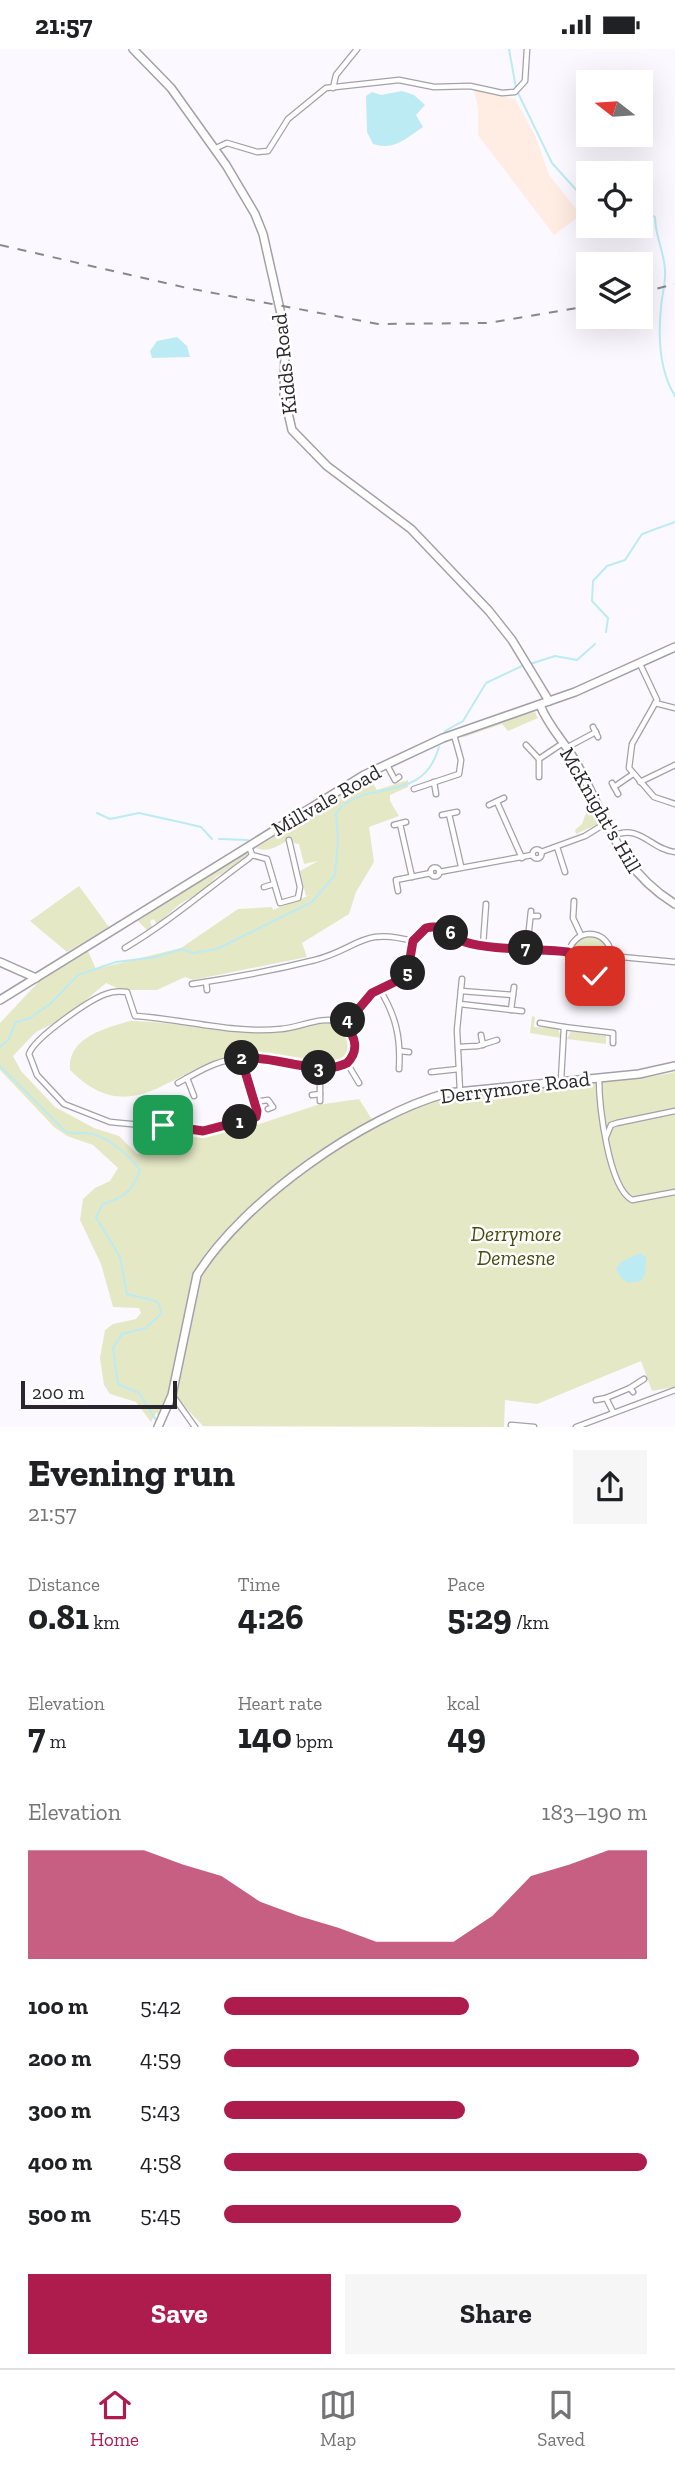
<!DOCTYPE html>
<meta charset="utf-8">
<style>
:root{--surface:#fff;--page:#f6f6f6;--text:#202124;--muted:#757577;--line:#e0e0e0;--accent:#ae1c4d}
body{margin:0;font-family:"Zilla Slab",serif;background:var(--page);color:var(--text);height:100vh;display:flex;flex-direction:column;font-size:26px;white-space:nowrap}
*{box-sizing:border-box;margin:0}
p{font-size:23px;color:var(--muted)}
.icon{flex:none;width:38px;height:38px;fill:none;stroke:currentColor;stroke-width:2;stroke-linecap:round;stroke-linejoin:round}
.map{position:relative;height:1378px;overflow:hidden}
.sheet{display:flex;flex-direction:column;background:var(--surface);flex:1}
.sheet>*{flex:none}
.needle{width:46px;rotate:287deg}
.tools{position:absolute;left:576px;top:21px;display:grid;gap:14px}
.tools a{display:grid;place-items:center;width:77px;height:77px;border-radius:0px;background:var(--surface);box-shadow:0 7px 28px #0002;font-size:35px}
.scale{position:absolute;left:21px;bottom:18px;width:156px;box-sizing:border-box;padding-left:7px;border:4px solid #29272b;border-top:0;font-size:19px;line-height:24px;white-space:nowrap;color:#29272b;-webkit-text-stroke:5px #fff;paint-order:stroke}
.pin{position:absolute;display:grid;place-items:center;width:60px;height:60px;color:#fff;margin:-30px;border-radius:14px;box-shadow:0 4px 10px #0006}
.km{position:absolute;width:35px;height:35px;margin:-18px;border-radius:50%;background:#222;color:#fff;font-size:19px;line-height:35px;text-align:center}
.round{display:grid;place-items:center;flex:none;width:74px;height:74px;border-radius:0px;background:var(--page)}
.overview{display:flex;align-items:center;justify-content:space-between;height:119px;padding:0 28px}
h1{font-size:38px;font-weight:700;line-height:52px}
.figures{display:grid;grid-template-columns:repeat(3,1fr);gap:10px;height:119px;padding:7px 28px}
.figures div{display:grid;align-content:center}
.figures b{font-size:35px;font-weight:700}
.figures small{font-size:19px;font-weight:400}
.figures p{font-size:19px}
.chart{height:196px;padding:14px 28px}
.chart p{display:flex;justify-content:space-between}
.chart svg{width:100%;height:126px;margin-top:7px;fill:var(--accent);opacity:.7}
.cta{display:flex;gap:14px;margin-top:auto;padding:14px 28px}
.cta a{flex:1;height:80px;border-radius:0px;background:var(--accent);color:#fff;font-size:28px;font-weight:700;line-height:80px;text-align:center}
.cta a+a{background:var(--page);color:var(--text)}
ul{padding:0 28px;list-style:none;font-size:23px}
li{display:grid;grid-template-columns:112px 84px 1fr;align-items:center;height:52px}
li i{height:18px;border-radius:9px;background:var(--accent)}
.status{display:flex;justify-content:space-between;align-items:center;height:49px;padding:0 35px;background:var(--surface);direction:ltr}
.status svg{height:19px;fill:currentColor}
.tabs{display:flex;justify-content:space-around;align-items:center;height:98px;border-top:2px solid var(--line);background:var(--surface);font-size:19px;color:var(--muted)}
.tabs a{display:grid;justify-items:center;gap:4px}
.tabs .on{color:var(--accent)}
.map>svg:first-child{display:block}
</style>
<div class="status"><b>21:57</b><svg viewBox="0 0 49 12"><path d="M0 12V9h3v3zM5 12V6h3v6zM10 12V3h3v9zM15 12V0h3v12zM26 1h20v11H26zM47 4h2v5h-2z"/></svg></div>
<div class="map">
<svg width="675" height="1378" viewBox="0 0 675 1378">
<rect width="100%" height="100%" fill="#fbf9ff"/>
<!-- industrial -->
<polygon fill="#ffece2" points="474,41 515,50 535,86 549,126 581,166 554,186 478,86 478,59"/>
<!-- green -->
<g fill="#e5e8c5">
<polygon points="535,663 538,669 508,682 502,675 461,689 472,681"/>
<path d="M370 729 377 741 408 731V738L390 746V752L399 767 369 778 374 813 356 843 349 865 302 894 307 908 193 931 185 928 157 941H121L106 934 66 968 36 983 13 1007 21 1022 55 1058 94 1079 119 1087 137 1105 187 1095 189 1084 208 1085 228 1080 230 1085V1080L243 1076 241 1081 317 1056 359 1050 373 1072 296 1124 268 1150C319 1115 372 1071 433 1053 511 1030 596 1041 675 1023V1338L652 1342 641 1312 537 1355 505 1351 504 1378 203 1377 169 1341 158 1368 157 1363 151 1373 136 1353 110 1345 104 1336 100 1309 105 1281 113 1275 136 1270 141 1264 139 1259 113 1258 101 1215 80 1171 83 1150 95 1139 110 1132 118 1119 93 1096 67 1087 54 1078 0 1021V974L45 926 88 902 96 920 181 899 238 860 272 858 273 861 310 846 306 847 300 822 318 812 304 815 299 795 294 794 292 789C282 794 270 805 256 799L353 735Z"/>
<polygon points="588,758 598,775 576,785 575,781 582,775"/>
<polygon points="246,802 248,806 243,812 216,828 204,841 180,855 157,875 154,870 150,872 152,878 149,883 138,872"/>
<polygon points="79,837 109,878 67,903 30,872"/>
<circle cx="590" cy="905" r="19"/>
<polygon points="532,967 535,968 534,978 558,979 561,989 530,984"/>
<path d="M130 972C181 972 231 988 282 982 303 980 327 967 346 980L351 995C343 1030 302 1010 278 1007 263 1005 249 1004 235 1007 172 1017 133 1084 70 1021 67 989 105 979 130 972Z"/>
<polygon points="571,982 606,987 606,995 567,990"/>
</g>
<!-- water -->
<g fill="#bcebf4">
<path d="M402 42 414 46 425 56 416 66 423 78C407 88 396 102 373 95L367 83 366 47 372 43 381 46Z"/>
<polygon points="177,288 187,297 190,308 152,309 150,302 157,292"/>
<polygon points="640,1204 646,1208 645,1225 641,1232 629,1234 621,1229 616,1220 621,1213"/>
</g>
<g fill="none" stroke-linecap="round" stroke-linejoin="round">
<!-- stream -->
<g stroke="#bcebf4" stroke-width="2">
<polyline points="509,0 516,39"/>
<polyline points="518,44 552,114 588,154"/>
<path d="M640 159 655 168C655 187 664 202 665 221 666 233 662 246 661 258 658 288 660 323 675 347"/>
<polyline points="606,583 608,569 592,552 593,532 607,517 625,511 642,485 675,473"/>
<polyline points="530,615 555,607 577,611 595,595"/>
<polyline points="445,682 463,672 486,634 524,616"/>
<polyline points="97,764 110,770 139,764 184,774 201,778 212,790"/>
<polyline points="219,790 248,791"/>
<path d="M0 998 8 991 16 973 30 969 50 955 78 926 116 913 156 908 182 900 193 904 217 900 312 853 335 826 338 790 336 764C365 727 422 758 439 698"/>
<path d="M0 1017 65 1082C73 1087 77 1083 86 1084 107 1086 128 1105 140 1121 134 1141 123 1149 103 1155L96 1168 120 1208 127 1245 156 1252 160 1257 161 1265 146 1279 122 1285 113 1299 118 1335 139 1344 158 1374"/>
</g>
<defs>
<g id="street">
<polyline points="333,39 336,26 357,0"/>
<polyline points="214,100 227,94 257,103 268,102 288,70 326,39 399,31 434,38 470,37 502,44 515,43 525,32 527,0"/>
<polyline points="640,615 657,651 632,695 629,719 654,748 675,755"/>
<polyline points="655,654 675,659"/>
<polyline points="593,678 598,688"/>
<polyline points="526,696 539,710 539,728"/>
<polyline points="566,699 596,683"/>
<polyline points="539,710 563,694"/>
<polyline points="387,716 395,731 399,728"/>
<polyline points="434,733 436,745"/>
<polyline points="640,733 675,716"/>
<polyline points="612,734 618,745"/>
<polyline points="614,738 633,725"/>
<polyline points="414,740 459,725 461,711 454,686"/>
<polyline points="497,753 522,809"/>
<polyline points="489,756 504,749"/>
<polyline points="449,765 461,817"/>
<polyline points="442,766 457,763"/>
<polyline points="400,775 412,828"/>
<polyline points="394,776 406,773"/>
<path d="M613 787C640 774 651 801 675 803"/>
<polyline points="557,798 565,823"/>
<circle cx="537" cy="805" r="4.5"/>
<polyline points="541,803 585,787 606,774"/>
<polyline points="252,806 267,810 280,854 298,849 300,838 289,791"/>
<circle cx="435" cy="823" r="4.5"/>
<polyline points="439,823 532,806"/>
<polyline points="264,838 274,835"/>
<polyline points="398,842 396,831 431,824"/>
<polyline points="574,852 573,869 581,886"/>
<polyline points="531,867 538,867"/>
<circle cx="590" cy="906" r="21"/>
<polyline points="483,896 486,855"/>
<path d="M125 899C169 873 207 840 248 810L252 806 249 797"/>
<polyline points="527,899 531,862"/>
<polyline points="611,907 675,913"/>
<polyline points="206,933 207,941"/>
<path d="M192 935C233 929 275 921 315 911 360 899 361 878 413 892"/>
<path d="M380 941C396 967 401 989 399 1020"/>
<polyline points="461,942 513,946"/>
<polyline points="460,955 522,962"/>
<polyline points="511,961 514,938"/>
<polyline points="540,974 564,978 561,1031"/>
<path d="M345 976 372 944 407 927 413 892 426 879C444 874 450 887 465 893 488 901 541 900 568 903"/>
<polyline points="564,978 613,984 613,994"/>
<polyline points="481,986 483,996"/>
<polyline points="458,998 478,997 497,991"/>
<polyline points="400,1002 409,1003"/>
<polyline points="347,1014 359,1034"/>
<polyline points="431,1023 459,1020"/>
<polyline points="187,1029 194,1047"/>
<path d="M599 1029C599 1055 608 1138 632 1151L675 1143"/>
<path d="M178 1034C196 1024 213 1013 234 1010 248 1008 263 1007 278 1010 300 1014 332 1030 351 1010 357 997 355 979 340 973 324 966 298 979 281 980 232 985 184 970 135 967L127 943C120 942 113 942 106 945 89 951 34 989 29 1005L37 1026 64 1055 110 1073 203 1082 255 1067 257 1062 241 1009"/>
<polyline points="460,1042 457,981 462,930"/>
<polyline points="312,1046 320,1045"/>
<polyline points="320,1052 320,1019"/>
<polyline points="254,1053 268,1051 273,1058 268,1060"/>
<polyline points="606,1088 611,1076 617,1074 675,1062"/>
<polyline points="630,1339 644,1330"/>
<polyline points="173,1347 195,1378"/>
<polyline points="596,1351 606,1349"/>
<polyline points="613,1363 606,1349 630,1339 633,1343"/>
<polyline points="511,1376 534,1378"/>
<polyline points="576,1378 675,1341"/>
</g>
<g id="secondary">
<polyline points="133,0 171,39 226,116 255,165 263,185 281,265 285,300 284,346 292,381 327,417 411,480 489,562 512,591 549,652"/>
<path d="M540 656C549 679 566 694 577 715 607 770 618 820 675 855"/>
<polyline points="0,913 36,929"/>
<polyline points="0,951 364,726 443,689 575,643 675,598"/>
<path d="M158 1378 172 1346 197 1226C243 1152 363 1067 447 1044L639 1025 675 1017"/>
</g>
</defs>
<!-- street casing -->
<use href="#street" stroke="#a3a0a9" stroke-width="7"/>
<!-- secondary casing -->
<use href="#secondary" stroke="#a3a0a9" stroke-width="10"/>
<!-- street -->
<use href="#street" stroke="#fff" stroke-width="4.5"/>
<!-- secondary -->
<use href="#secondary" stroke="#fff" stroke-width="7"/>
<!-- rail -->
<g stroke="#8a888d" stroke-width="2" stroke-dasharray="9 9" stroke-linecap="butt">
<polyline points="0,196 187,239 378,275 489,274 588,257"/>
<polyline points="640,244 675,235"/>
</g>
</g>
<g fill="none" stroke-linecap="round" stroke-linejoin="round">
<defs>
<path id="route" d="M163 1076 203 1082 256 1068 257 1062 241 1009C274 1006 320 1028 347 1014 359 1002 356 988 345 976L372 944 407 927 413 892 426 879C444 874 450 887 465 893 488 901 541 900 568 903L575 922 595 927"/>
</defs>
<!-- route casing -->
<use href="#route" stroke="#fff" stroke-width="14"/>
<!-- route -->
<use href="#route" stroke="#ae1c4d" stroke-width="9"/>
</g>
<g text-anchor="middle" dominant-baseline="central" stroke-width="5" stroke-linejoin="round" paint-order="stroke">
<!-- street labels -->
<g font-size="21" fill="#29272b" stroke="#fff">
<text transform="translate(284 315) rotate(-96)">Kidds Road</text>
<text transform="translate(326 751) rotate(-30)">Millvale Road</text>
<text transform="translate(601 761) rotate(60)">McKnight's Hill</text>
<text transform="translate(515 1038) rotate(-7)">Derrymore Road</text>
</g>
<!-- park labels -->
<g font-size="21" font-style="italic" fill="#474a0c" stroke="#fff">
<text x="516" y="1184">Derrymore<tspan x="516" dy="24">Demesne</tspan></text>
</g>
</g>
</svg>
<div class="tools">
<a><svg class="needle" viewBox="-14 -14 28 28"><path d="M0-13l5 13h-10z" fill="#e53935"/><path d="M0 13l5-13h-10z" fill="#757577"/></svg></a>
<a><svg class="icon" aria-label="locate" viewBox="0 0 24 24"><circle cx="12" cy="12" r="6"/><path d="M12 2v4M12 18v4M2 12h4M18 12h4"/></svg></a>
<a><svg class="icon" aria-label="layers" viewBox="0 0 24 24"><path d="M12 4l9 5-9 5-9-5zM3 14l9 5 9-5"/></svg></a>
</div>
<div class="scale">200 m</div>
<div class="pin" style="left:163px;top:1076px;background:#1e9e55"><svg class="icon" aria-label="arrive" viewBox="0 0 24 24"><path d="M6 21V4h12l-3 4 3 4H6"/></svg></div>
<div class="pin" style="left:595px;top:927px;background:#d93025"><svg class="icon" aria-label="check" viewBox="0 0 24 24"><path d="M5 12l5 5 9-10"/></svg></div>
<b class="km" style="left:240px;top:1073px">1</b>
<b class="km" style="left:242px;top:1009px">2</b>
<b class="km" style="left:319px;top:1019px">3</b>
<b class="km" style="left:348px;top:971px">4</b>
<b class="km" style="left:408px;top:924px">5</b>
<b class="km" style="left:451px;top:884px">6</b>
<b class="km" style="left:526px;top:899px">7</b>
</div>
<section class="sheet">
<div class="overview"><div><h1>Evening run</h1><p>21:57</p></div><a class="round"><svg class="icon" aria-label="share" viewBox="0 0 24 24"><path d="M12 15V3M7 8l5-5 5 5M5 13v7h14v-7"/></svg></a></div>
<div class="figures">
<div><p>Distance</p><b>0.81<small> km</small></b></div>
<div><p>Time</p><b>4:26</b></div>
<div><p>Pace</p><b>5:29<small> /km</small></b></div>
</div>
<div class="figures">
<div><p>Elevation</p><b>7<small> m</small></b></div>
<div><p>Heart rate</p><b>140<small> bpm</small></b></div>
<div><p>kcal</p><b>49</b></div>
</div>
<div class="chart"><p><span>Elevation</span>183–190 m</p>
<svg viewBox="0 0 160 44" preserveAspectRatio="none"><path d="M0 44V6L10 6L20 6L30 6L40 11L50 15L60 24L70 29L80 33L90 38L100 38L110 38L120 29L130 15L140 11L150 6L160 6V44z"/></svg>
</div>
<ul>
<li><b>100 m</b>5:42<i style="width:58%"></i></li>
<li><b>200 m</b>4:59<i style="width:98%"></i></li>
<li><b>300 m</b>5:43<i style="width:57%"></i></li>
<li><b>400 m</b>4:58<i style="width:100%"></i></li>
<li><b>500 m</b>5:45<i style="width:56%"></i></li>
</ul>
<div class="cta"><a>Save</a><a>Share</a></div>
</section>
<nav class="tabs">
<a class="on"><svg class="icon" aria-label="home" viewBox="0 0 24 24"><path d="M3 11l9-7 9 7M6 9v11h12V9"/></svg>Home</a>
<a><svg class="icon" aria-label="map" viewBox="0 0 24 24"><path d="M3 6l6-2 6 2 6-2v14l-6 2-6-2-6 2zM9 4v14M15 6v14"/></svg>Map</a>
<a><svg class="icon" aria-label="saved" viewBox="0 0 24 24"><path d="M7 4h10v16l-5-4-5 4z"/></svg>Saved</a>
</nav>
